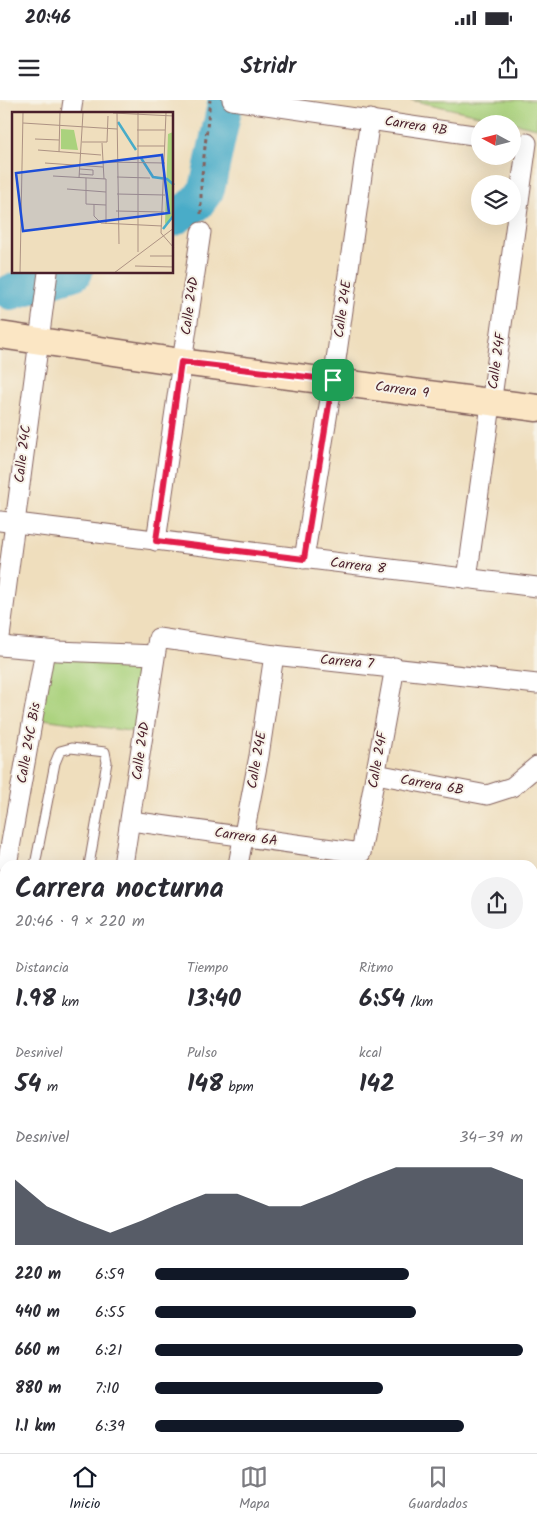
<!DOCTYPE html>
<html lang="es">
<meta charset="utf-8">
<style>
:root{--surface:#fff;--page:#f2f2f3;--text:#2b2b33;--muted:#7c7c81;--line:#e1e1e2;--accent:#111827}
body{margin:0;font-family:Kalam,sans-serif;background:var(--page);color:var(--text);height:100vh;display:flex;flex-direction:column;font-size:19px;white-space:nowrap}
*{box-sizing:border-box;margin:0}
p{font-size:16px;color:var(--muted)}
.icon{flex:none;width:28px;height:28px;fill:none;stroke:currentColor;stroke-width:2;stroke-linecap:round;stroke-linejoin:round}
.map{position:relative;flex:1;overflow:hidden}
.side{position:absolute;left:0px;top:760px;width:538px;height:594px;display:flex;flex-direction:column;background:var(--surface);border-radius:15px 15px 0 0;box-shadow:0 5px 20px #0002}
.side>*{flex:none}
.needle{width:32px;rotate:277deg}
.fabs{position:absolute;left:471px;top:15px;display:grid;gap:10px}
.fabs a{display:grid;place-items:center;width:50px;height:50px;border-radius:50%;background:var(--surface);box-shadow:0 5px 20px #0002;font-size:25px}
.pin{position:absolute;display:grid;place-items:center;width:42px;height:42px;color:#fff;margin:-21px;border-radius:10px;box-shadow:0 2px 8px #0006}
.round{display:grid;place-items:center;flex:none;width:52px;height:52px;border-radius:26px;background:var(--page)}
.summary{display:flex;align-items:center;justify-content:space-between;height:85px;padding:0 15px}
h1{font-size:28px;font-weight:800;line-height:38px}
.figures{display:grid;grid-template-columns:repeat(3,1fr);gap:8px;height:85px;padding:5px 15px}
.figures div{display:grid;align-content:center}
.figures b{font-size:25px;font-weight:800}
.figures small{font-size:14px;font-weight:400}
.figures p{font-size:14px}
.chart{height:140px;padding:10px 15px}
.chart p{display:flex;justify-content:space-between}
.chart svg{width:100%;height:90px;margin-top:5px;fill:var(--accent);opacity:.7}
ul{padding:0 15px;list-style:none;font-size:16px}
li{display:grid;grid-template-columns:80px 60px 1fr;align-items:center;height:38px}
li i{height:12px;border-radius:6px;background:var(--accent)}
.status{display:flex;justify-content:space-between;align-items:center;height:35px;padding:0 25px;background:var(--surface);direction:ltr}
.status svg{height:14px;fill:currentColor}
header{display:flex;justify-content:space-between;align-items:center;height:65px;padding:0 15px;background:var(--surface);font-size:22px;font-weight:800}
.dock{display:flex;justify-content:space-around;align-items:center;height:70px;border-top:1px solid var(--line);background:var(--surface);font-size:14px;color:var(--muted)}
.dock a{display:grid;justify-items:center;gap:2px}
.dock .current{color:var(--accent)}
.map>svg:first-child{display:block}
</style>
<div class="status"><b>20:46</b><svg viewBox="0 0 49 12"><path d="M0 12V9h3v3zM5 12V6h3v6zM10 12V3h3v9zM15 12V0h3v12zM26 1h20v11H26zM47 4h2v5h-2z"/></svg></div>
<header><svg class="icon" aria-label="menu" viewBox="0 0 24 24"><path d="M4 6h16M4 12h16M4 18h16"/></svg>Stridr<svg class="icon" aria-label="share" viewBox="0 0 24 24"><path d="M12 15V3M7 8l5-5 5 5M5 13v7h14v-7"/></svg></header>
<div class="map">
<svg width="537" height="1353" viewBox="0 0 537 1353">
<rect width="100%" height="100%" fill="#f7f3e8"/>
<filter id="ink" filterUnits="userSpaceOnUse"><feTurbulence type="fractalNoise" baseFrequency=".02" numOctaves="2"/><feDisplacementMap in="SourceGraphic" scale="10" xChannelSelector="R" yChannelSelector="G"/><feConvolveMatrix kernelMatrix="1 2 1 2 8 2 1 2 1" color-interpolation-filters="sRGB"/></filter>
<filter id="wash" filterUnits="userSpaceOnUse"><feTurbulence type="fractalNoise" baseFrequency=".0096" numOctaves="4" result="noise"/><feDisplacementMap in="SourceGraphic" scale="20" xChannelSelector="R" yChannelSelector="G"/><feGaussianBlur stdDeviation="1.12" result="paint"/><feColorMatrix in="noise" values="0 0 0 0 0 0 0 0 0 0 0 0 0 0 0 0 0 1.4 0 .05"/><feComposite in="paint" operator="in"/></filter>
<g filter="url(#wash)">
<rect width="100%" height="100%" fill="#efdebd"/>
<!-- green -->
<g fill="#aad27d" stroke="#7a7854">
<polygon points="411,0 537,0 537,28"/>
<polygon points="50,556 148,560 136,632 36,618"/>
</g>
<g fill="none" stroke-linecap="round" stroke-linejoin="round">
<!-- stream -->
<polyline stroke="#48acc8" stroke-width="6" points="0,195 11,192"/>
<!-- river -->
<g stroke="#48acc8" stroke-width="36">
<polyline points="172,119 196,104 207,89 226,0"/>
<polyline points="11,192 75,172"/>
</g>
</g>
</g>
<g filter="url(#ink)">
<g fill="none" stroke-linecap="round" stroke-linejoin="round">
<defs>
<polyline id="lane" points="35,765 55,663 60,651 71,648 105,652 107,662 89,765"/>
<g id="street">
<polyline points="232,0 480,36"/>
<polyline points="71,14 73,0"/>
<polyline points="0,421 537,487"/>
<polyline points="156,441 201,132"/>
<polyline points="304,459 333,281 370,19"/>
<polyline points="467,479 527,43"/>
<polyline points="0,537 48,172"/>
<polyline points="0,546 58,551 155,555"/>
<polyline points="376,674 487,695 512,687 537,666"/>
<polyline points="131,721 361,753 395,567"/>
<polyline points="7,765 45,550"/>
<polyline points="123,765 158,538 274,555 537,584"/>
<polyline points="238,765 259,656 274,555"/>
<polyline points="0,808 5,778"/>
<polyline points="50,1353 51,1349"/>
<polyline points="75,1353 76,1349"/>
</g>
<polyline id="secondary" points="0,235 181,262 537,308"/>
<g id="primary">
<polyline points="0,1300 5,1301"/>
<polyline points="332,1349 362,1353"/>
</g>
</defs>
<!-- lane casing -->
<use href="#lane" stroke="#84625e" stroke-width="11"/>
<!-- street casing -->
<use href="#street" stroke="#84625e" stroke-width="21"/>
<!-- secondary casing -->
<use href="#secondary" stroke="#84625e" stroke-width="29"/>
<!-- primary casing -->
<use href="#primary" stroke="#84625e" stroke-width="30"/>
<!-- path -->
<g stroke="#84625e" stroke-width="3" stroke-dasharray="4 4" stroke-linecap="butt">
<polyline points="201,114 201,84 210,0"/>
<polyline points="0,1006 5,1007"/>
<polyline points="0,1055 5,1052"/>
</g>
<!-- lane -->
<use href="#lane" stroke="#fff" stroke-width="9"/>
<!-- street -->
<use href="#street" stroke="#fff" stroke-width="19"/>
<!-- secondary -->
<use href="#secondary" stroke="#fbe6c4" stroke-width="26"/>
<!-- primary -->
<use href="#primary" stroke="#f5c16b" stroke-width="28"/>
</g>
</g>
<g fill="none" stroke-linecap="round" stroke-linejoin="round" filter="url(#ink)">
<defs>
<polygon id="route" points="181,262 333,280 304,459 156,441"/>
</defs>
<!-- route casing -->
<use href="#route" stroke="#fff" stroke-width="10"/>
<!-- route -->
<use href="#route" stroke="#e11d48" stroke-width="6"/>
</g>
<g text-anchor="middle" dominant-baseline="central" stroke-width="4" stroke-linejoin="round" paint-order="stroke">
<!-- street labels -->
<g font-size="14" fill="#4a1f2b" stroke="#f7f3e8">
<text transform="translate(416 26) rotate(9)">Carrera 9B</text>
<text transform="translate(190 206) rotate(-82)">Calle 24D</text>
<text transform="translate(343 209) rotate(-82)">Calle 24E</text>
<text transform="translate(497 261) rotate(-82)">Calle 24F</text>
<text transform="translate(402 290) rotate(8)">Carrera 9</text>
<text transform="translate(23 354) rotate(-83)">Calle 24C</text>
<text transform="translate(358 466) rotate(7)">Carrera 8</text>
<text transform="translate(347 562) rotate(5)">Carrera 7</text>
<text transform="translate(29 643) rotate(-80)">Calle 24C Bis</text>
<text transform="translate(141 651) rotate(-82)">Calle 24D</text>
<text transform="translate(257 660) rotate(-80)">Calle 24E</text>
<text transform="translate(378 660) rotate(-80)">Calle 24F</text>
<text transform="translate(432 685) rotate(10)">Carrera 6B</text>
<text transform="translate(246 737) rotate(8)">Carrera 6A</text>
</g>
</g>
<!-- overview -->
<g transform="translate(12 12)">
<rect width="161" height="161" fill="#efdebd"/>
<path d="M49 17 62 18 66 38 49 37ZM161 20V107L153 112 156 22Z" fill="#aad27d"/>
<path fill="none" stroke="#48acc8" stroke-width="2.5" d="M106 10 124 38M129 46 141 65 155 67 162 73M151 117 162 103"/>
<path fill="none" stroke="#ad9283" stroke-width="1" d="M101 1 162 4M105 1 107 132M126 1V140M154 1 149 121 162 136M11 11 105 17M125 18H153M23 27 47 28M70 30H95L96 4M90 31 92 67M125 34H153M26 38 89 43M47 40 48 1M91 50 153 51M33 51 91 55M67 62 81 63V58L68 57M41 64 94 67V112M105 65 138 66M67 66 71 1M74 66V92L94 93M55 77 94 80M105 82 153 83M82 92V104L89 111 150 114M104 99 152 100M138 144H162M123 154 162 155M8 161 11 1M102 161 162 116"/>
<path fill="#1d4ed8" fill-opacity="0.15" stroke="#1d4ed8" stroke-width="2.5" d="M150 43 157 101 11 119 4 61Z"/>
<rect width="161" height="161" fill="none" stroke="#4a1f2b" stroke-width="2.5"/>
</g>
</svg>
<div class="fabs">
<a><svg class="needle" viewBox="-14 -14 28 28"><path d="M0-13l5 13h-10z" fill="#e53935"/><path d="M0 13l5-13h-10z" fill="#7c7c81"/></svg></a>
<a><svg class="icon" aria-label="layers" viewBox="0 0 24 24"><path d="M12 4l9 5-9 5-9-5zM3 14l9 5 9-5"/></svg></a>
</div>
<div class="pin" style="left:333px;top:280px;background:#1e9e55"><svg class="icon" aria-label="arrive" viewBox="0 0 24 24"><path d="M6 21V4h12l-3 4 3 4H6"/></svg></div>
<section class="side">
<div class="summary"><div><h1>Carrera nocturna</h1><p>20:46 · 9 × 220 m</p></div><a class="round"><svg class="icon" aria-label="share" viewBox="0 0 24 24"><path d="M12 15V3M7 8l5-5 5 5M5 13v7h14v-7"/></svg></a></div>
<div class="figures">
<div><p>Distancia</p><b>1.98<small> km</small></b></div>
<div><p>Tiempo</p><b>13:40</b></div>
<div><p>Ritmo</p><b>6:54<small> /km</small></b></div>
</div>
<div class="figures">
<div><p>Desnivel</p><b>54<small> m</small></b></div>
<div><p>Pulso</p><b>148<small> bpm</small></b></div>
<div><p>kcal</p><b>142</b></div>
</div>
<div class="chart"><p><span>Desnivel</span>34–39 m</p>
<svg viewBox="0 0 160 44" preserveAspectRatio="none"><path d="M0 44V12L10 25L20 32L30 38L40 32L50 25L60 19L70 19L80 25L90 25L100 19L110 12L120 6L130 6L140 6L150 6L160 12V44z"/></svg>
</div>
<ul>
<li><b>220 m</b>6:59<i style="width:69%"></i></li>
<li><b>440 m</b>6:55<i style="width:71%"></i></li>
<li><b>660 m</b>6:21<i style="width:100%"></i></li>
<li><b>880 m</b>7:10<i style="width:62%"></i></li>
<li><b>1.1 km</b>6:39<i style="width:84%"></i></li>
</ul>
</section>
</div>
<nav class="dock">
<a class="current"><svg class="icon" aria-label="home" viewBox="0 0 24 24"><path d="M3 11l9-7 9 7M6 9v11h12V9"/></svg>Inicio</a>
<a><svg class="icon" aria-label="map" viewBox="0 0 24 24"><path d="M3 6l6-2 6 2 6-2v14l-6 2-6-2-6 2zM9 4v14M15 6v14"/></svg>Mapa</a>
<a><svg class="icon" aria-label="saved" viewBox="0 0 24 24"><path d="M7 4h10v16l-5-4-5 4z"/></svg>Guardados</a>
</nav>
